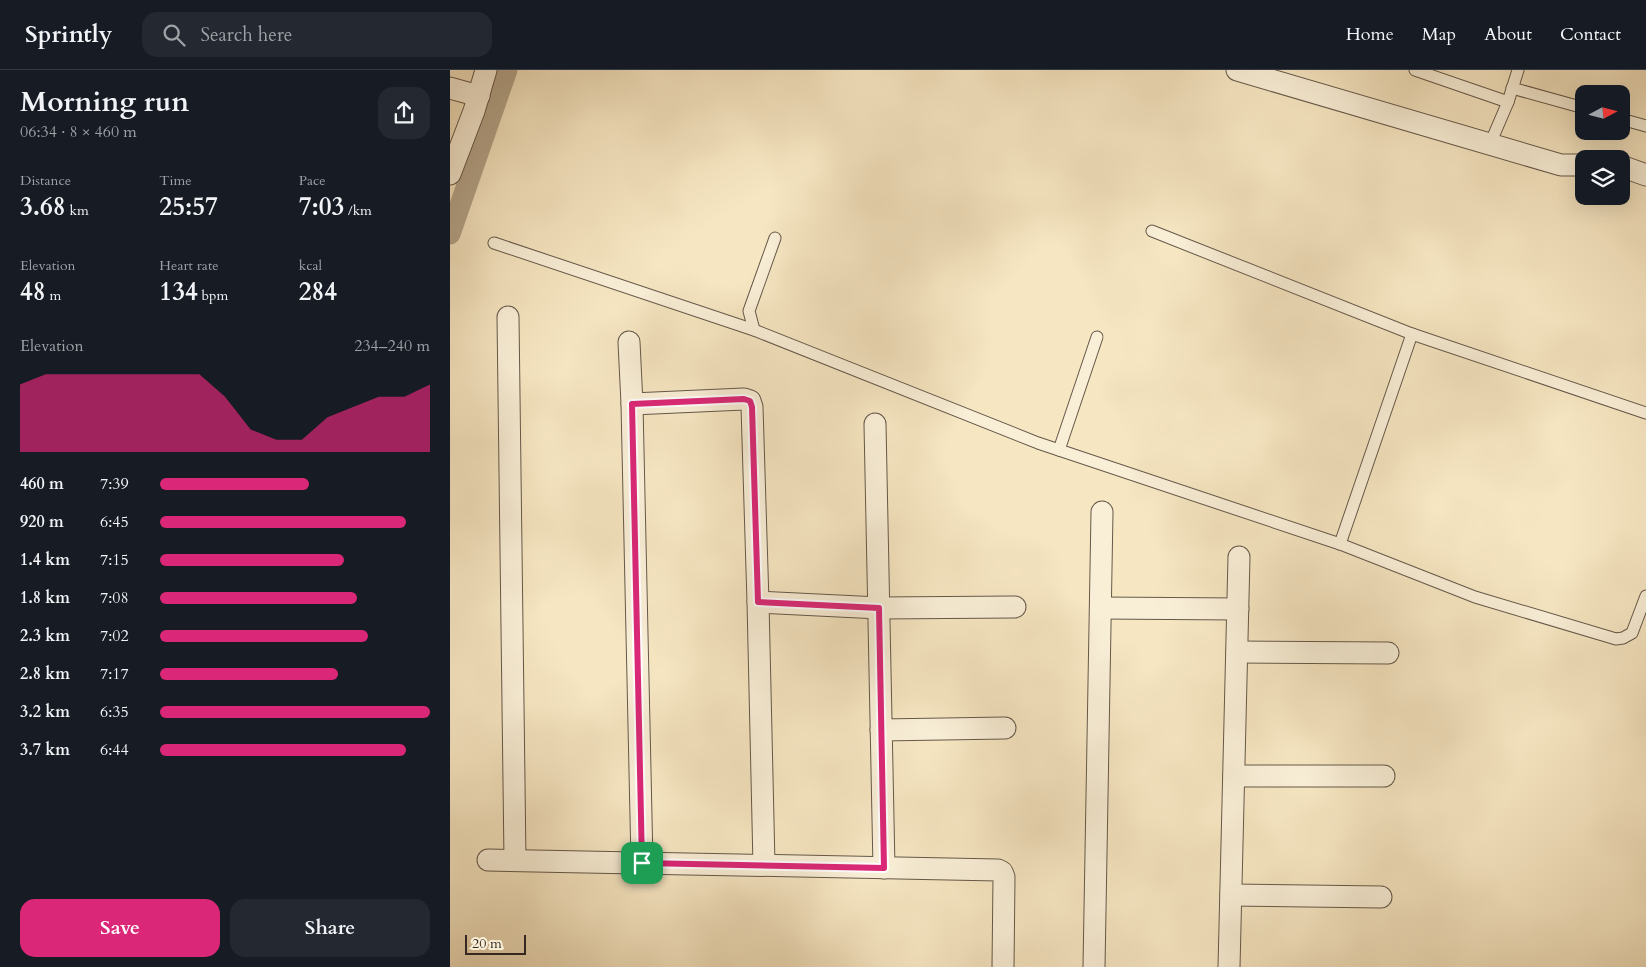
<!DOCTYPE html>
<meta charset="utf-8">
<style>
:root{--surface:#171b24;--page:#242831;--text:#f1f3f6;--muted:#9ea1a6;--line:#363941;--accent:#db2777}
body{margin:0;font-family:Cardo,serif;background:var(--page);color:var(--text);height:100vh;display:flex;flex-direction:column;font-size:19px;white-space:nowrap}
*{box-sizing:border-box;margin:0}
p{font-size:16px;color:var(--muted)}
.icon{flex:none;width:28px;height:28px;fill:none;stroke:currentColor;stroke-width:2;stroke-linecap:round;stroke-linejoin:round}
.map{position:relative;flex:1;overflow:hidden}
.details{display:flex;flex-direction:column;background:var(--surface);width:450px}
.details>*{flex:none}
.needle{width:32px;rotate:83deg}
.tools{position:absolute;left:1125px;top:15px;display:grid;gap:10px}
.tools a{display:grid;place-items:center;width:55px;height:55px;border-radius:10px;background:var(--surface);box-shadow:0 5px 20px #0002;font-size:25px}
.scale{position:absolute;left:15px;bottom:12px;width:61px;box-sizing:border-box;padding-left:5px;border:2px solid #352821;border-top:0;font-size:14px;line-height:18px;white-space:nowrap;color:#352821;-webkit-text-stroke:4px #f9efd7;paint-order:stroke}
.pin{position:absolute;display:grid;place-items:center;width:42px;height:42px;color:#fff;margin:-21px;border-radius:10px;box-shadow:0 2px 8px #0006}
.round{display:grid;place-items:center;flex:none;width:52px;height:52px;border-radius:15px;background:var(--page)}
.overview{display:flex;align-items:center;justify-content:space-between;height:85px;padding:0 20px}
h1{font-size:28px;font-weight:700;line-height:38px}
.stats{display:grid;grid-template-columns:repeat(3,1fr);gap:8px;height:85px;padding:5px 20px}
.stats div{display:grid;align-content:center}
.stats b{font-size:25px;font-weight:700}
.stats small{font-size:14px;font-weight:400}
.stats p{font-size:14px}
.chart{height:140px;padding:10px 20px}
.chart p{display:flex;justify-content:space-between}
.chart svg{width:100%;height:90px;margin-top:5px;fill:var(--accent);opacity:.7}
.primary-button{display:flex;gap:10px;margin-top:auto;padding:10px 20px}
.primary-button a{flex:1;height:58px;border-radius:15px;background:var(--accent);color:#fff;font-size:20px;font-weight:700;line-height:58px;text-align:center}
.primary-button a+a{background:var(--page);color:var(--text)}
ul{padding:0 20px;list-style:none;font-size:16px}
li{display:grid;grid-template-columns:80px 60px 1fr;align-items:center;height:38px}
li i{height:12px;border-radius:6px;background:var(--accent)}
header{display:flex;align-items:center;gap:30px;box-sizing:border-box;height:70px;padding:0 25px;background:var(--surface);border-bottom:1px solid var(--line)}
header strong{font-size:24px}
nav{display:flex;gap:28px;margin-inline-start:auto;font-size:18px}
.search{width:350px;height:45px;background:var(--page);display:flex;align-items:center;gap:12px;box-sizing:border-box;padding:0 18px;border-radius:15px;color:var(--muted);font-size:19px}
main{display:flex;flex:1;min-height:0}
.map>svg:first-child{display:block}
</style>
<header>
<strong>Sprintly</strong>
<div class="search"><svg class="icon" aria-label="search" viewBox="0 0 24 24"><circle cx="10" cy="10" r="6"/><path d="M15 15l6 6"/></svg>Search here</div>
<nav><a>Home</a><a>Map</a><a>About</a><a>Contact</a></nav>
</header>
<main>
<section class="details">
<div class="overview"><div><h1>Morning run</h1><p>06:34 · 8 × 460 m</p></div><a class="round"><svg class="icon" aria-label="share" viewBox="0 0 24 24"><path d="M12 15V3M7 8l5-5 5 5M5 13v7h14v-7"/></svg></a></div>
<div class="stats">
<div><p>Distance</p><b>3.68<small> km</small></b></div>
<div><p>Time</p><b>25:57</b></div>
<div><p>Pace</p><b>7:03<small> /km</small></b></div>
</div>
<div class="stats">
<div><p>Elevation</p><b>48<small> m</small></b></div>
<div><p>Heart rate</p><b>134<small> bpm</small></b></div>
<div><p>kcal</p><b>284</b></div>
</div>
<div class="chart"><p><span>Elevation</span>234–240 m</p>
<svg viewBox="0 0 160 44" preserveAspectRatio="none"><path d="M0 44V11L10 6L20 6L30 6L40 6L50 6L60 6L70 6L80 17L90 33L100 38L110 38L120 27L130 22L140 17L150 17L160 11V44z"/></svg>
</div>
<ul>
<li><b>460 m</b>7:39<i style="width:55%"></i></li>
<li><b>920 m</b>6:45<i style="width:91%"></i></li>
<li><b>1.4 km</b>7:15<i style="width:68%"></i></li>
<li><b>1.8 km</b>7:08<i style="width:73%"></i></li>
<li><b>2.3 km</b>7:02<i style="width:77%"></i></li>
<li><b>2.8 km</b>7:17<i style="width:66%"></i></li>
<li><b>3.2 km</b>6:35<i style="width:100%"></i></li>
<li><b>3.7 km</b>6:44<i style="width:91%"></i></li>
</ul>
<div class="primary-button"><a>Save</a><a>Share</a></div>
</section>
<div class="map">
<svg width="1196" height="897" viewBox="0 0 1196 897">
<rect width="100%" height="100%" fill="#f6e6c2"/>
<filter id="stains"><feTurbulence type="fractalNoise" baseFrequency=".004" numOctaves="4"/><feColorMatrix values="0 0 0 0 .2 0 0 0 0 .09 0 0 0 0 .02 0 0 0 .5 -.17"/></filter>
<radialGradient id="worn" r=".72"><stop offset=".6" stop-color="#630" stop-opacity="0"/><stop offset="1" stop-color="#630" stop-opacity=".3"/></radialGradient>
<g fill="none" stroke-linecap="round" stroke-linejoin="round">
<!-- canal -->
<polyline stroke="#b4a58b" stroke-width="21" points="0,164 57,0"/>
<defs>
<g id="service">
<polyline points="965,0 1058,32"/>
<polyline points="1062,18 1134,38"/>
<polyline points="1171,49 1196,56"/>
<polyline points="1040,74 1058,32 1068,0"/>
<polyline points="702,161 962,264 1196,343"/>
<polyline points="325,168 299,241 304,260 588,373 890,474 1025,527 1166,569 1173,568 1182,563 1196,526"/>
<polyline points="44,173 304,260"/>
<polyline points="609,380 647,267"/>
<polyline points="890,474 962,264"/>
</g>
<g id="minor">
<polyline points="787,0 1111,95 1134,95"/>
<polyline points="0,18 29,26"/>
<polyline points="1171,96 1196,105"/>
<polyline points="0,104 24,41 36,0"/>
<polyline points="58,247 65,790"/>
<polyline points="179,272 182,334 192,793"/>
<polyline points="182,334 294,329 300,331 302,337 308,532 314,795"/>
<polyline points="425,354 434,798"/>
<polyline points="308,532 429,538 565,537"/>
<polyline points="651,538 788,539"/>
<polyline points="787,582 938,583"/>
<polyline points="431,660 555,658"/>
<polyline points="784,706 934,706"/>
<polyline points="38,790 548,800 552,802 554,807 553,897"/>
<polyline points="781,825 931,827"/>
<polyline points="644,897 652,442"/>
<polyline points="779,897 789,487"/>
</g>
</defs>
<!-- service casing -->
<use href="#service" stroke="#655849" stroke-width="13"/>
<!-- minor casing -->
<use href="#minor" stroke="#655849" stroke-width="23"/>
<!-- service -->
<use href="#service" stroke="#f9efd7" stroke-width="11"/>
<!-- minor -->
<use href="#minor" stroke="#f9efd7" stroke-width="21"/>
</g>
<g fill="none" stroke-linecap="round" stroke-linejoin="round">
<defs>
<polygon id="route" points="294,329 300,331 302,337 308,532 429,538 434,798 192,793 182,334"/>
</defs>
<!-- route casing -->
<use href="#route" stroke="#fff" stroke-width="10"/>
<!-- route -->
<use href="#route" stroke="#db2777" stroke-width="6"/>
</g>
<rect width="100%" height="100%" filter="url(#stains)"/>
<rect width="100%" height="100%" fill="url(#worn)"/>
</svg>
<div class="tools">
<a><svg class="needle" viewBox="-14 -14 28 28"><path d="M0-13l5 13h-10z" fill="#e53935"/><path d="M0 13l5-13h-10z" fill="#9ea1a6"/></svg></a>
<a><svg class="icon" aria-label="layers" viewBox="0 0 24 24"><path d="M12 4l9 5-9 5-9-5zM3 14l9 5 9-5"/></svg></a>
</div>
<div class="scale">20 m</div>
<div class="pin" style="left:192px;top:793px;background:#1e9e55"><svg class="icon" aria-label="arrive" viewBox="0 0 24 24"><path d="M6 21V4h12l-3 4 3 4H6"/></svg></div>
</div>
</main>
